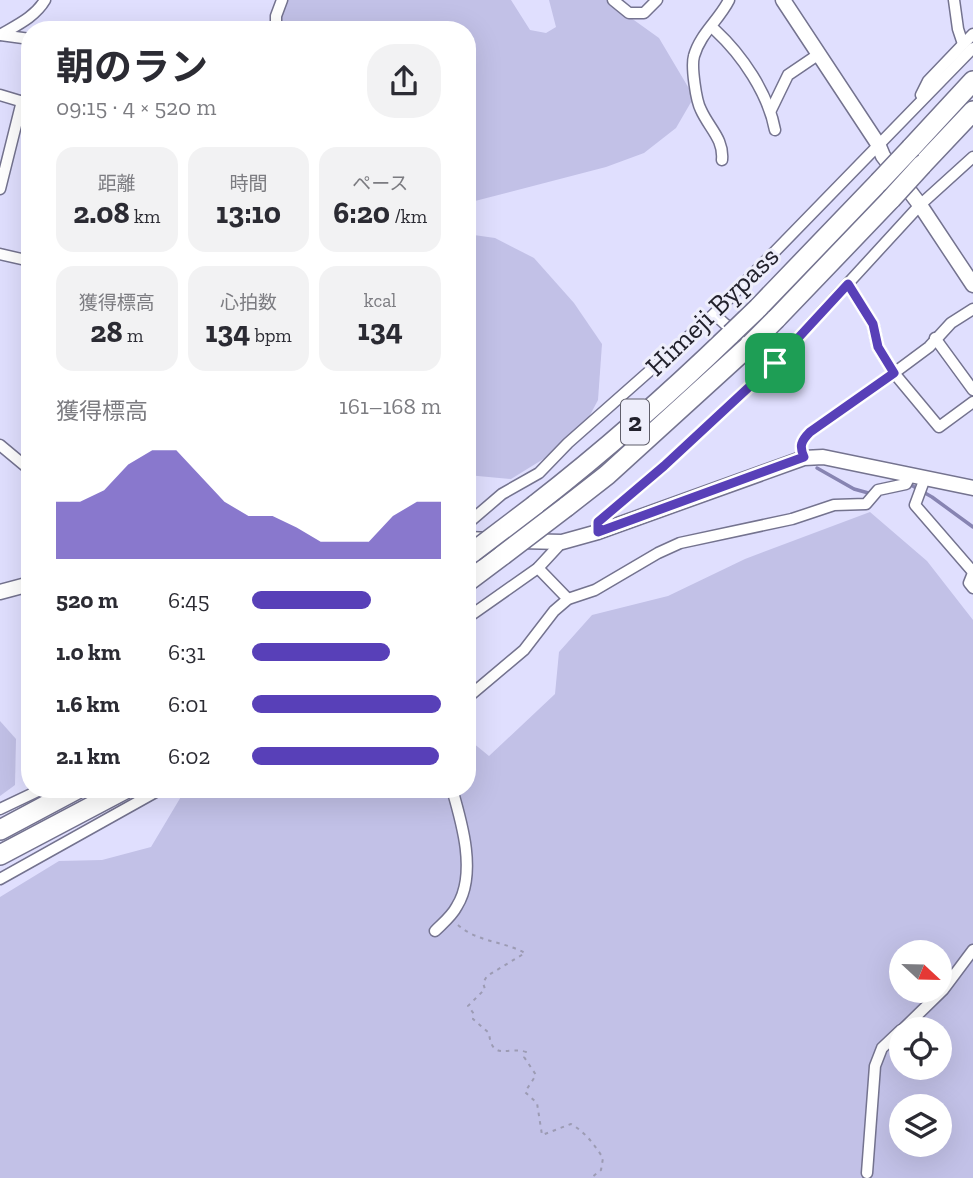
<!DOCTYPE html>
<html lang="ja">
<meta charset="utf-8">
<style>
:root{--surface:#fff;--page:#f2f2f3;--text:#2b2b33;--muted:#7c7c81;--accent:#5840b8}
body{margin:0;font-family:"Zilla Slab","Noto Sans JP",serif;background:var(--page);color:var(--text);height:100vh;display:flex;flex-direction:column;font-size:26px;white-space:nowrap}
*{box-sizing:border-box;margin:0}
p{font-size:23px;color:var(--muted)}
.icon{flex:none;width:38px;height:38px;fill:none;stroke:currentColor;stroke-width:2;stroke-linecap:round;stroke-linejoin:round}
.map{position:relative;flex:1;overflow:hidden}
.details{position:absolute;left:21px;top:21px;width:455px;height:777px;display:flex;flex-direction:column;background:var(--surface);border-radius:28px;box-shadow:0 7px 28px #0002}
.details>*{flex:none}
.needle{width:46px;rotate:112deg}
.controls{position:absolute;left:889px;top:940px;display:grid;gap:14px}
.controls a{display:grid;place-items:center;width:63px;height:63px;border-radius:50%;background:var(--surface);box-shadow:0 7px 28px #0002;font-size:35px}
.pin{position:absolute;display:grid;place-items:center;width:60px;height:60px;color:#fff;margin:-30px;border-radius:14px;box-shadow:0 4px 10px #0006}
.round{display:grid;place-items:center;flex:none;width:74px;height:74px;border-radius:28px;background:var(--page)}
.headline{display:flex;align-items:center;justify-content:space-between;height:119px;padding:0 35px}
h1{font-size:38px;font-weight:700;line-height:52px}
.metrics{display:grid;grid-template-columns:repeat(3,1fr);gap:10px;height:119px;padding:7px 35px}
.metrics div{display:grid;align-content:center;border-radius:18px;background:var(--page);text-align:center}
.metrics b{font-size:30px;font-weight:700}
.metrics small{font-size:19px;font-weight:400}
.metrics p{font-size:19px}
.chart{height:196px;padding:14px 35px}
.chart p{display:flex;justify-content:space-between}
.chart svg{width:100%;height:126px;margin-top:7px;fill:var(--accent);opacity:.7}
ul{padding:0 35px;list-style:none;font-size:23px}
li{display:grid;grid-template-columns:112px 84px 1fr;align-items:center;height:52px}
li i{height:18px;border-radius:9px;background:var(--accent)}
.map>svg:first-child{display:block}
</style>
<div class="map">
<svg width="973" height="1178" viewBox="0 0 973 1178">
<rect width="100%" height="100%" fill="#e0dffe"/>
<!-- green -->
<g fill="#c2c1e7" fill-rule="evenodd">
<polygon points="284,0 511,0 530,30 546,33 556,27 549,0 606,0 659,38 694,97 676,128 644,153 606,167 475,201 467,198 467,30 277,30"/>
<polygon points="467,234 495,238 534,258 574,303 602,344 598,400 589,417 558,450 511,479 467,475"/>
<path d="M870 512 927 561 973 620V1178H0V897L59 861 102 860 151 847 182 795 192 789H467V738L489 756 555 694 559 652 592 615 668 596 745 559ZM901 952H940V990H901ZM901 1029H940V1068H901ZM901 1106H940V1144H901Z"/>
<polygon points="0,721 16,739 15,785 0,796"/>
</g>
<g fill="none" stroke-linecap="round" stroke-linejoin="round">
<!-- stream -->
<g stroke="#8784b2" stroke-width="3.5">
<polyline points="817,468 854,489 872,494"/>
<polyline points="907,487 911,485 932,497 973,527"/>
</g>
<defs>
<g id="minor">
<polyline points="613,0 629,13 644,13 657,0"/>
<polyline points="954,0 958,29 963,44"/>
<polyline points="276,30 276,16 282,0"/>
<path d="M715 30C742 55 768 93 775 130"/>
<path d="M0 35C17 25 35 17 45 0"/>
<polyline points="0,35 30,39"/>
<polyline points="0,95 30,104"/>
<polyline points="921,95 928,81 973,34"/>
<polyline points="771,110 788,75 819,54"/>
<path d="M722 160C724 139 709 128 701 110 696 101 691 66 694 56 700 34 719 20 729 0"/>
<polyline points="0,189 22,101"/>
<polyline points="0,254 30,261"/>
<polyline points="848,284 873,324 878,347 894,373 939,427 973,402"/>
<polyline points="714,314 725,324 766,348 775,363"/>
<polyline points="935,338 973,390"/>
<polyline points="0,445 30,470"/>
<path d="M804 458C799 446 801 441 810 432L894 373 929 347 951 323 973 309"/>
<polyline points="925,478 915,505 973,572"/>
<polyline points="467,524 502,494 539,473 568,443 714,314 973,48"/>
<polyline points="598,532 598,522 664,466 775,363 920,205 973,157"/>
<polyline points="538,568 568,599"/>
<polyline points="973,573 969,583 973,588"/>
<polyline points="467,618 538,568 562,542"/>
<polyline points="467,698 524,650 554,611 568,599 595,590 658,553 680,543 792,519 834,505 866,504 878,490 906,484 910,476"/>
<polyline points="0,809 42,789"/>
<polyline points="0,879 161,789"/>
<path d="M435 931C443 923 452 916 457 906 477 874 462 823 452 789"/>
<polyline points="903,1029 943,990 973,950"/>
<polyline points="867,1173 875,1066 882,1048 901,1030"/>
</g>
<g id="secondary">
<polyline points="783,0 878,144 883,156 920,205 973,285"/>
<polyline points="467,539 492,540"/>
<polyline points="520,541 562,542 598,532 804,458 823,457 973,488"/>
<polyline points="0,592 30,584"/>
</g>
<g id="motorway">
<polyline points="911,148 973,81"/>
<polyline points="922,165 973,111"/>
<polyline points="758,308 879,182"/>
<polyline points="776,319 891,199"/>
<path d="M535 505C603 452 668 395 731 334"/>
<polyline points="566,507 607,475 751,344"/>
<polyline points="467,582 503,555"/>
<polyline points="0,830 77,789"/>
<polyline points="0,855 125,789"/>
</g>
</defs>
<!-- minor casing -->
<use href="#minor" stroke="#74738f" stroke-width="13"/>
<!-- secondary casing -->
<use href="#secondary" stroke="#74738f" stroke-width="17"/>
<!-- motorway casing -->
<use href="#motorway" stroke="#74738f" stroke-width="22"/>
<!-- path -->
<path stroke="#9c9bb3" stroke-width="2" stroke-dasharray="3.5 5" stroke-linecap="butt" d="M458 925C477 942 503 941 525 953L487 976 483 983 485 989 468 1006 474 1014 473 1019 489 1033C492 1062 509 1046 526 1052L524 1057 536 1075 525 1092 537 1103 542 1135 571 1124C585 1132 594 1144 603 1158L601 1170 591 1178"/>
<!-- minor -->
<use href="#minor" stroke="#fff" stroke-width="10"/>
<!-- secondary -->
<use href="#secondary" stroke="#fff" stroke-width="14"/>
<!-- motorway -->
<use href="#motorway" stroke="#fff" stroke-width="19"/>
<defs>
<g id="motorway-bridge">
<polyline points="879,182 911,148"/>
<polyline points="891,199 922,165"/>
<polyline points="731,334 758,308"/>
<polyline points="751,344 776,319"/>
<polyline points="473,552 535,505"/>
<polyline points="503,555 566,507"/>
</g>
</defs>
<!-- motorway-bridge casing -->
<use href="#motorway-bridge" stroke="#74738f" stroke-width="22" stroke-linecap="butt"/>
<!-- motorway-bridge -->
<use href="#motorway-bridge" stroke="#fff" stroke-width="19"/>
</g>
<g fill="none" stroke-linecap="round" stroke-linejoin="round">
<defs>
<path id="route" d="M848 284 873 324 878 347 894 373 810 432C801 441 799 446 804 457L598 532V522L664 466 775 363Z"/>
</defs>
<!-- route casing -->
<use href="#route" stroke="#fff" stroke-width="14"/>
<!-- route -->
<use href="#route" stroke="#5840b8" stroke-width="9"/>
</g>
<g text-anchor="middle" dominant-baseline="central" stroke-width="6" stroke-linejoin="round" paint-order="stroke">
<!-- shield labels -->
<rect fill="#eeeefb" stroke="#5f5e6a" stroke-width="2" x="621" y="399.5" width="28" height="45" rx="5"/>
<g font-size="26" font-weight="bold" fill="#22212c">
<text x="635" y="422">2</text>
</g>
<!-- street labels -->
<g font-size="28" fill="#22212c" stroke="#eeeefb">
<text transform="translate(712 311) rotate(-44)">Himeji Bypass</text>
</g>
</g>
</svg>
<div class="controls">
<a><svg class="needle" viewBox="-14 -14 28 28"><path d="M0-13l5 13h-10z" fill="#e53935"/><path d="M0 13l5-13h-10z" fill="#7c7c81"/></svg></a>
<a><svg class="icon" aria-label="locate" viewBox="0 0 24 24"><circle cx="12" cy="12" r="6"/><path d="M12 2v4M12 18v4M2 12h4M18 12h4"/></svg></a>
<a><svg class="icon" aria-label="layers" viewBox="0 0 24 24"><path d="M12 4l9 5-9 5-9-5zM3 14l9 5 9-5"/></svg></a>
</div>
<div class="pin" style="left:775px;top:363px;background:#1e9e55"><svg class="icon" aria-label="arrive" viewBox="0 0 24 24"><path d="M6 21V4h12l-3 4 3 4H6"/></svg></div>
<section class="details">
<div class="headline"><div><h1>朝のラン</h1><p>09:15 · 4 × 520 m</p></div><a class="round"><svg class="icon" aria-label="share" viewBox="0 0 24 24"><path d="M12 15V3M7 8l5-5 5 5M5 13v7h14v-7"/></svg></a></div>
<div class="metrics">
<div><p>距離</p><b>2.08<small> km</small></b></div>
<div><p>時間</p><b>13:10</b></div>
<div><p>ペース</p><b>6:20<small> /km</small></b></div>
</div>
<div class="metrics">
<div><p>獲得標高</p><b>28<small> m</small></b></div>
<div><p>心拍数</p><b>134<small> bpm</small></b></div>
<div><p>kcal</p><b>134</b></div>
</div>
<div class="chart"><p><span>獲得標高</span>161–168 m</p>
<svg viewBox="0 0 160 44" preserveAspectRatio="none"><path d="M0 44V24L10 24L20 20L30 11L40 6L50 6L60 15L70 24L80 29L90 29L100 33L110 38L120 38L130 38L140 29L150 24L160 24V44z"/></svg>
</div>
<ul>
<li><b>520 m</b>6:45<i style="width:63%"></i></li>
<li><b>1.0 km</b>6:31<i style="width:73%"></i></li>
<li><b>1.6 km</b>6:01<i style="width:100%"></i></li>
<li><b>2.1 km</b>6:02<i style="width:99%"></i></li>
</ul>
</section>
</div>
